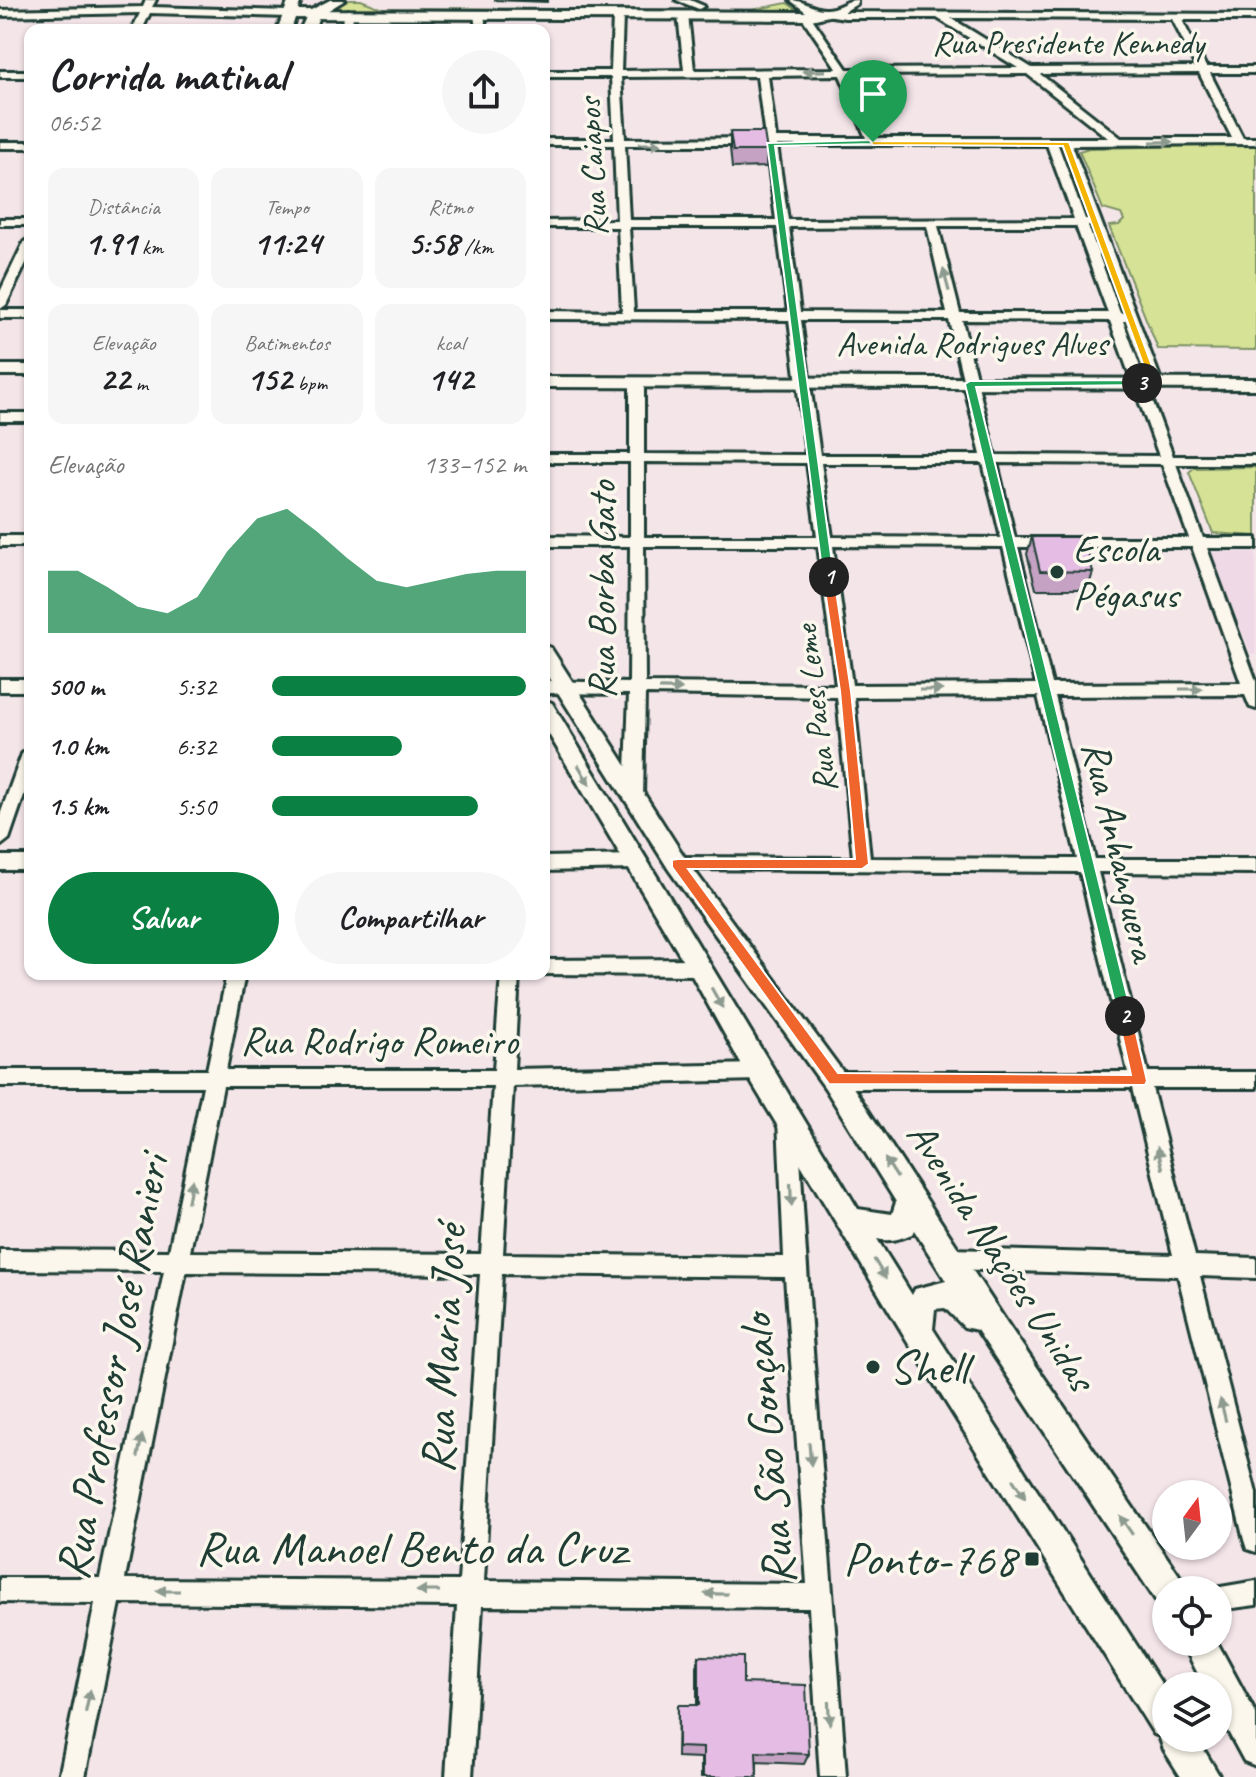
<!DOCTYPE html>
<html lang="pt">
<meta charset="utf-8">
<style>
:root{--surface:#fff;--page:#f6f6f6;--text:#202124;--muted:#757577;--accent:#0b8043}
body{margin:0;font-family:Caveat,sans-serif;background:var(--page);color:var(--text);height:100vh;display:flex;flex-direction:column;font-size:30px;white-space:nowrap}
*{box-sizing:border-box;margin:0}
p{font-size:26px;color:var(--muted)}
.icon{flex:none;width:44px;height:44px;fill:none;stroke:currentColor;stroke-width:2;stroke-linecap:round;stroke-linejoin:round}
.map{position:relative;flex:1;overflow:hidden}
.details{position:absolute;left:24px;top:24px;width:526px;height:956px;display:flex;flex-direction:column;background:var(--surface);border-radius:16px;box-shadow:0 2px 6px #0004}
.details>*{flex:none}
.needle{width:52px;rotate:15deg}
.buttons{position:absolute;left:1152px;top:1480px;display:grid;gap:16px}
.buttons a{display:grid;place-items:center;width:80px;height:80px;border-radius:50%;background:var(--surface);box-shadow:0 2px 6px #0004;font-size:40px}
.pin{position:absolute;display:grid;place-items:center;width:68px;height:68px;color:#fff;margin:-82px -34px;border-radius:50% 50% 50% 0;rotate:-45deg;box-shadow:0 0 8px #0007}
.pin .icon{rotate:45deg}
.km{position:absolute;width:40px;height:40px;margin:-20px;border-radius:50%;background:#222;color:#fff;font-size:22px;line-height:40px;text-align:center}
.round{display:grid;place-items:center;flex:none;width:84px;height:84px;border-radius:42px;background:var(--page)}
.head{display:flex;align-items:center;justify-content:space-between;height:136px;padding:0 24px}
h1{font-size:44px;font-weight:800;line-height:60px}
.stats{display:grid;grid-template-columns:repeat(3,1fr);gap:12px;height:136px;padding:8px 24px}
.stats div{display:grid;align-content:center;border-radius:16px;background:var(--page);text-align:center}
.stats b{font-size:34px;font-weight:800}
.stats small{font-size:22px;font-weight:400}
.stats p{font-size:22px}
.chart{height:224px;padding:16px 24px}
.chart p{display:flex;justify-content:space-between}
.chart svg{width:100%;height:144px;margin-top:8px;fill:var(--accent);opacity:.7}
.button{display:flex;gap:16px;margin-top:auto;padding:16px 24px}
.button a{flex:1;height:92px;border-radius:48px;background:var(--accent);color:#fff;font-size:32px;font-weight:800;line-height:92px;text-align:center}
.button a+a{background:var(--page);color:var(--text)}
ul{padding:0 24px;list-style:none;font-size:26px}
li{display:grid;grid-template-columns:128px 96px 1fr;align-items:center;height:60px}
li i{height:20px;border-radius:10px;background:var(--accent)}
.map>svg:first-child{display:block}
</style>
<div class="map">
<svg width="1256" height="1777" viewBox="0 0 1256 1777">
<rect width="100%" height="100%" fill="#f4e5e9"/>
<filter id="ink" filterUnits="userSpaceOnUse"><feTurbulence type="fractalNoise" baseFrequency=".0125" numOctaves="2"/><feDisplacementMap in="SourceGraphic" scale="16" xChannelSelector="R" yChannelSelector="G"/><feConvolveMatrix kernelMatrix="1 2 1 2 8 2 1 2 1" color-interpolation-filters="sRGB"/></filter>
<g filter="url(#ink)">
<!-- built -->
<polygon fill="#f0d9e7" points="1211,552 1256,552 1256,654 1251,654"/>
<!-- green -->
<g fill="#d6e396" stroke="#7a9065" stroke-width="2">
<polygon points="346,0 361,0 381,8 752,10 787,3 802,13 330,11"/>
<polygon points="1256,145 1256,350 1158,349 1109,226 1119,225 1124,220 1121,214 1103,209 1079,151 1089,148"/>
<polygon points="1256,467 1256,536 1213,533 1189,472 1194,468"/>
</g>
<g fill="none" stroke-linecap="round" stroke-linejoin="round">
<defs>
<g id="minor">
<polygon points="146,0 156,0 152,7 288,11 293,14 288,17 150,13 142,30 132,30 140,13 0,16 0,10 143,7"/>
<polygon points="676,0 690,0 704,6 699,9"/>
<path d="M823 9 845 12 1256 14V20H1182L1206 67H1256V73H1210L1243 138H1256V144L1072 145 1162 383 1155 387 1148 383 1126 321H1123L1173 456H1256V464H1176L1203 538H1256V548H1207L1256 681V709L1250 707 1245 695 1055 696 1095 859H1256V873L1098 872 1148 1072H1256V1088H1152L1195 1256 1256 1258V1278L1200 1276 1256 1493V1552L1247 1549 1244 1540 1178 1276 950 1269 942 1266 939 1259 942 1252 950 1249 1173 1255 1132 1088H834L827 1086 824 1080 827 1074 834 1072H1128L1080 872 671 869 668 864 671 859 677 857 853 858 837 697 645 694 643 797 634 803 625 797 629 694 544 693V681L629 683 630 546H544V536L630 537V462H544V454H630V383L637 379 644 383V454L806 455 789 320 544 319V311L622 312 618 227H544V221L617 220 614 145H544V139H614L611 77H544V71H611L613 16 618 13 623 16 621 71 684 70 678 15 683 12 688 15 694 70 837 69 801 16 806 13 809 14 847 69 1018 68 937 18H845L820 14V10ZM951 18 1172 19 1196 67 1032 68ZM1199 73 1232 138H1121L1040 74ZM1027 74 1108 138H877L850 75ZM840 75 866 138H776L768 76ZM757 76 765 138 625 139 621 77ZM625 145H766L776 220H629ZM777 145H1047L1074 219 788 220ZM1058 145H1061L1088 219H1085ZM927 226 947 313 800 312 789 227ZM938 226H1076L1108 313H960ZM1088 226H1091L1123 313H1120ZM629 227H777L788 312H634ZM801 320H949L981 455H820ZM962 320 1110 321 1159 456 995 455ZM644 462 807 463 817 537H644ZM821 463H983L1001 538 832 537ZM997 463 1162 464 1189 538H1015ZM644 546H818L836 685 645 683ZM833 546 1003 547 1036 684 852 685ZM1018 547H1192L1241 683 1052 684ZM1038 696 1077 859 870 858 854 697Z"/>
<polygon points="348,10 353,13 352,30 342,30 343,13"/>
<polygon points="479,11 484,14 486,30 476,30 474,14"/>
<rect x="0" y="71" width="30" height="6"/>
<rect x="0" y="142" width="30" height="6"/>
<rect x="0" y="219" width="30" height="6"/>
<polygon points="30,238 30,255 6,305 0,309 0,292 24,242"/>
<rect x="0" y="310" width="30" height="8"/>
<rect x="0" y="413" width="30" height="8"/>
<rect x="0" y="536" width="30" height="10"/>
<rect x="0" y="679" width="30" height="12"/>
<polygon points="30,748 30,778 9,839 0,846 0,815 22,754"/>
<polygon points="634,855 643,862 634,869 544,871 544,857"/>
<rect x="0" y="856" width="30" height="14"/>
<polygon points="700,959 707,962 709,967 707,972 700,975 539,974 544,974 544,960"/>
<path d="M227 974H245L226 1070H494L501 974H519L514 1069 759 1064 766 1066 769 1072 766 1078 759 1080 513 1086 503 1254 784 1257 778 1119 781 1113 788 1110 795 1113 798 1119C809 1339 831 1558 846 1777H820L809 1608 482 1606 472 1777H446L457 1606 120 1603 85 1777H59L95 1603 0 1602V1578H100L164 1271 0 1270V1250L169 1251 203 1086H0V1070H207ZM223 1086H493L481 1254 190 1252ZM186 1272 480 1274 459 1581 125 1579ZM502 1274 785 1277 807 1584 484 1581Z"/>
<polygon points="1256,1581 1256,1605 1218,1610 1218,1590 1209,1589"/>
</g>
<path id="tertiary" d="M790 0C804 0 813 10 827 9 841 8 845 0 857 0V4L842 13 811 20 288 18 282 14 288 10 806 12Z"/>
<g id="secondary">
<polygon points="289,0 301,0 291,30 277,30"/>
<polygon points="330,0 345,0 319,16 314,30 300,30 309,11"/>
<rect x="0" y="365" width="30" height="10"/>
<polygon points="544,377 1256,379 1256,389 544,387"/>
<path d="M544 646 551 648 685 858 843 1072 1009 1326 1181 1578 1185 1590H1166V1605L1157 1602 977 1330 964 1327 945 1308 935 1309 933 1329 1166 1691V1738H1197L1220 1777H1181L1164 1750 1159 1736 1154 1734 908 1342 750 1080 691 974 544 726V700L552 703 858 1209 892 1214 896 1202 825 1088 669 870 544 670ZM914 1230 946 1281 915 1289 912 1295 877 1239C890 1242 900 1239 912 1234Z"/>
<polygon points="1182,1642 1217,1642 1256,1714 1256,1766 1244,1761 1218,1713 1218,1686 1204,1686"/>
</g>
</defs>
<!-- minor casing -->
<use href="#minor" stroke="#1f3d34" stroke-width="6"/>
<!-- tertiary casing -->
<use href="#tertiary" stroke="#1f3d34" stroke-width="6"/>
<!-- secondary casing -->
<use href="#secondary" stroke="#1f3d34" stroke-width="6"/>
<!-- minor -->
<use href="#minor" fill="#fbf7ec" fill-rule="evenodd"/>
<!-- tertiary -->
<use href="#tertiary" fill="#fbf7ec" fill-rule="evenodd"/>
<!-- secondary -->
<use href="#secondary" fill="#fbf7ec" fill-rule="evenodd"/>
</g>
<!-- wall -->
<g fill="#c5a2c3" stroke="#1f3d34" stroke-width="2">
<polygon points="494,0 548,0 547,2"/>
<polygon points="730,132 767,151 766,167 732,168 730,148"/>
<polygon points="1032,537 1093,572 1088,589 1036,589 1027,554"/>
<polygon points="699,1656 743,1683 809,1754 804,1764 757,1762 757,1777 701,1777 701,1758 677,1757 678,1705 697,1705 697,1667"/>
</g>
<!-- building -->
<g fill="#e5bce3" stroke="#1f3d34" stroke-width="2">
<polygon points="730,132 764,132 767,151 733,151"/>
<polygon points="1032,537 1084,537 1093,572 1040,571"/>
<polygon points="699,1656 743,1657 743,1683 806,1685 809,1754 756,1752 757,1777 703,1777 703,1748 678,1747 678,1705 699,1705"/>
</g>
<!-- one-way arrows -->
<defs><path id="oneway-solid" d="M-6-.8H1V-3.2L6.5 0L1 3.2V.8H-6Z" transform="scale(2)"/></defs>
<g fill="#8d9a90">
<use href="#oneway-solid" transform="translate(814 71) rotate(179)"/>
<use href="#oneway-solid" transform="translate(1162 142) rotate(-1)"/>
<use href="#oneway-solid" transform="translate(650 144)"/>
<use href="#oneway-solid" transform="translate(946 280) rotate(-105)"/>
<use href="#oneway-solid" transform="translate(671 689) rotate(1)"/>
<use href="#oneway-solid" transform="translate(1191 689)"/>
<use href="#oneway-solid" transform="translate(931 690)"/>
<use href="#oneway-solid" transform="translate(584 775) rotate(60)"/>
<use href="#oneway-solid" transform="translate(717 998) rotate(61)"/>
<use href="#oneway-solid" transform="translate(1160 1158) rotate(-104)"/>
<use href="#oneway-solid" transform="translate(891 1168) rotate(-123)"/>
<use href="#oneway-solid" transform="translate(190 1191) rotate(-79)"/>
<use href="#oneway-solid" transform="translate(791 1195) rotate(88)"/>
<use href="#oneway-solid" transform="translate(880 1269) rotate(59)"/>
<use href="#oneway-solid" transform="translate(1223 1410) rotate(-104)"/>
<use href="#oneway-solid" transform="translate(140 1446) rotate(-79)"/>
<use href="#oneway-solid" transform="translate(810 1454) rotate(85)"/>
<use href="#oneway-solid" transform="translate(1019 1489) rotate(57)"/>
<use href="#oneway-solid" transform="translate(1126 1525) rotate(-124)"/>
<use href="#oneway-solid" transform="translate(168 1591) rotate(180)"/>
<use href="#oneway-solid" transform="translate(428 1591) rotate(180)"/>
<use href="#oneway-solid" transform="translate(716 1594) rotate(-179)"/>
<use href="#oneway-solid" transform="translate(88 1701) rotate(-78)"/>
<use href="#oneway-solid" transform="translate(829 1713) rotate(87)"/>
</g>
</g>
<!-- split-1 -->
<polygon fill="#22a559" stroke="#fff" stroke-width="2" points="873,140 876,144 775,146 834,577 829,581 823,577 767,143"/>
<!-- split-2 -->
<polygon fill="#f0652b" stroke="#fff" stroke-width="2" points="829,573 834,577 851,691 869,864 862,869 688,869 838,1073 1131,1075 1118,1016 1125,1010 1132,1016 1147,1081 1145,1085 829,1084 672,867 672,860 677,859 855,859 840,691 823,577"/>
<!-- split-3 -->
<polygon fill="#22a559" stroke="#fff" stroke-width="2" points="1142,380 1145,385 976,387 1132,1016 1125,1022 1118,1016 965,384 970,381"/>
<!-- split-4 -->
<polygon fill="#f5b400" stroke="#fff" stroke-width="2" points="870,141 1069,142 1159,385 1142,386 1137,383 1149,380 1063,146 873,145"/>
<!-- markers -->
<g fill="#1f3d34" stroke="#fbf7ec" stroke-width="3">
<circle cx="1057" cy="572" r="8"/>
<circle cx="873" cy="1367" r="8"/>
<rect x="1024" y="1551" width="16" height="16" rx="4"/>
</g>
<g text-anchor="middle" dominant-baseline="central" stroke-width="7" stroke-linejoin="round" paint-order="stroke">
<!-- far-street labels -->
<g font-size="34" fill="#1f3d34" stroke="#fbf7ec">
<text x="1068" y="42">Rua Presidente Kennedy</text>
<text transform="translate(592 167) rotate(-93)">Rua Caiapos</text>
<text x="972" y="343">Avenida Rodrigues Alves</text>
<text transform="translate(815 709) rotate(-97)">Rua Paes Leme</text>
</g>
<!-- poi labels -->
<g font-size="40" fill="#1f3d34" stroke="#fbf7ec" text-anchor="start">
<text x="1073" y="549">Escola<tspan x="1073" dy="46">Pégasus</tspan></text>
</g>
<!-- street labels -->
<g font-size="40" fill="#1f3d34" stroke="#fbf7ec">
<text transform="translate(602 590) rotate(-90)">Rua Borba Gato</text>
<text transform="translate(1120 851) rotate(77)">Rua Anhanguera</text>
<text x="379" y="1041">Rua Rodrigo Romeiro</text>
<text transform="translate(1001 1256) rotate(57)">Avenida Nações Unidas</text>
</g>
<!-- near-street labels -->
<g font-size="48" fill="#1f3d34" stroke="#fbf7ec">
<text transform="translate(443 1349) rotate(-87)">Rua Maria José</text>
<text transform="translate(112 1367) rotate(-79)">Rua Professor José Ranieri</text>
<text transform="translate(767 1450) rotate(-95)">Rua São Gonçalo</text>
<text x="411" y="1548">Rua Manoel Bento da Cruz</text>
</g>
<!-- near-poi labels -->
<g font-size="48" fill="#1f3d34" stroke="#fbf7ec" text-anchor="start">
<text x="889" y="1367">Shell</text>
<text x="1016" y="1559" text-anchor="end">Ponto-768</text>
</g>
</g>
</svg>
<div class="buttons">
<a><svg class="needle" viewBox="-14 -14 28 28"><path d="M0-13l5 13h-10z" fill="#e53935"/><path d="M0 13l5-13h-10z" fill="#757577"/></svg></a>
<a><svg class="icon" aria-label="locate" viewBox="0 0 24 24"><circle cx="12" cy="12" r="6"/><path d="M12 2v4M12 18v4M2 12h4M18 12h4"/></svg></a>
<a><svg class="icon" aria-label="layers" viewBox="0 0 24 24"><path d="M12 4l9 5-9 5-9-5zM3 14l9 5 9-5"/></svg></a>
</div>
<div class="pin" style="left:873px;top:142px;background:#1e9e55"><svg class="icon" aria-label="arrive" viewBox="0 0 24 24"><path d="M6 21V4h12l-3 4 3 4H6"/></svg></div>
<b class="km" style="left:829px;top:577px">1</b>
<b class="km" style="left:1125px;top:1016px">2</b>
<b class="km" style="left:1142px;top:383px">3</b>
<section class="details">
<div class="head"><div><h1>Corrida matinal</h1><p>06:52</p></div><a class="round"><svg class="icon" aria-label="share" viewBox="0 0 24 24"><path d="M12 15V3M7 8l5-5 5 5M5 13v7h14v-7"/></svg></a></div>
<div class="stats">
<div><p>Distância</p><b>1.91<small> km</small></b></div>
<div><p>Tempo</p><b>11:24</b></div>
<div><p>Ritmo</p><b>5:58<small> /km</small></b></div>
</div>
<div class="stats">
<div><p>Elevação</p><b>22<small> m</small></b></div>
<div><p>Batimentos</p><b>152<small> bpm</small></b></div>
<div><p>kcal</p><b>142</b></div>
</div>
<div class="chart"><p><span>Elevação</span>133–152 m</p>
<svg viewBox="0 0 160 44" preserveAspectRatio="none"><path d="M0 44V25L10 25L20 30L30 36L40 38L50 33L60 19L70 9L80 6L90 13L100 21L110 28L120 30L130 28L140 26L150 25L160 25V44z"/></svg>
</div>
<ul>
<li><b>500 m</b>5:32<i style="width:100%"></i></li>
<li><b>1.0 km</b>6:32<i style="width:51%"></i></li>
<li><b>1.5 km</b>5:50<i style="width:81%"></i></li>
</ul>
<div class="button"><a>Salvar</a><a>Compartilhar</a></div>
</section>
</div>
